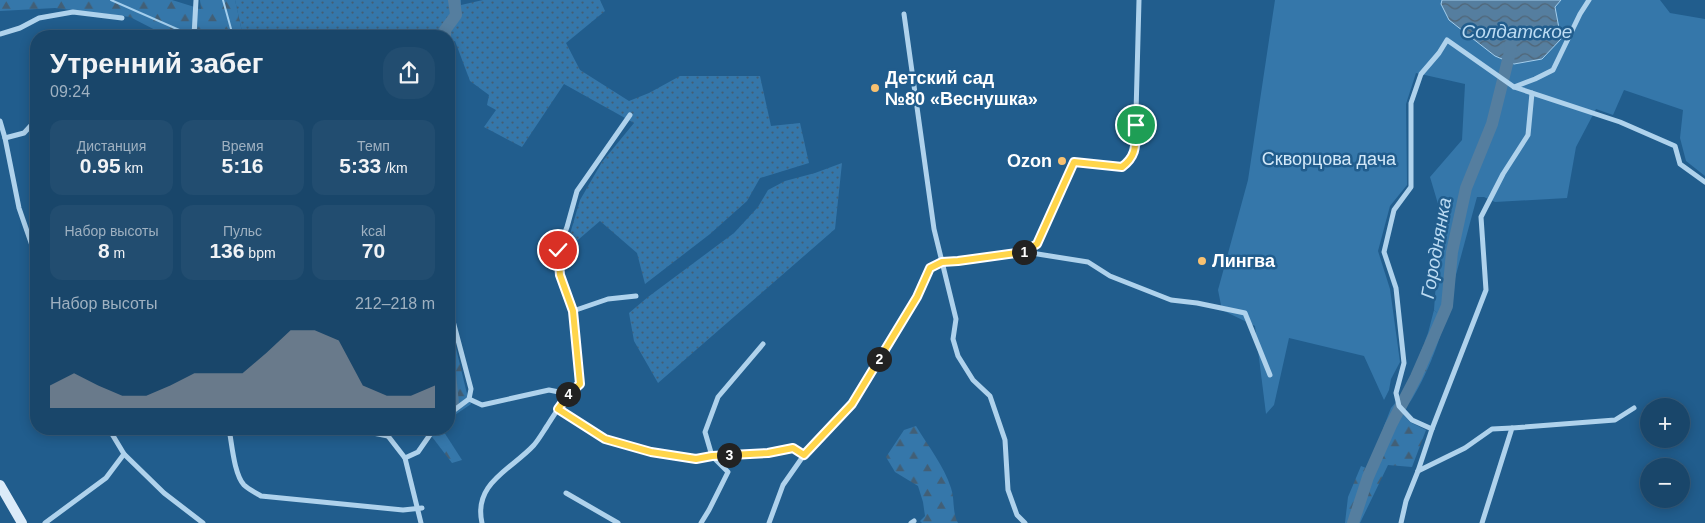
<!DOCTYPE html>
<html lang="ru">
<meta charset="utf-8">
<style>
:root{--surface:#19466a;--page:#224d70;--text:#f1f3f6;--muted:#9fb1c1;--line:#375e7e;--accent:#8c9099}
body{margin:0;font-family:Arial,sans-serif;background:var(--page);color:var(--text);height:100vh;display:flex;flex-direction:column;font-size:19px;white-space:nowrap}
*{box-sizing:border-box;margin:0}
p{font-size:16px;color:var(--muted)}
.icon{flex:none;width:28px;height:28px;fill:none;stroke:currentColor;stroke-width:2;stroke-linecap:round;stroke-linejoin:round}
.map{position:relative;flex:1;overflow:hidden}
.panel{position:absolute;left:30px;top:30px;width:425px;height:405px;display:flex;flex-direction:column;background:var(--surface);border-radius:20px;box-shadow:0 2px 12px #0003,0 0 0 1px var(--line)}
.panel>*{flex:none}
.tools{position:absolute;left:1640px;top:398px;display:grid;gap:10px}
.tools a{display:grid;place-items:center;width:50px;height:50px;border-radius:50%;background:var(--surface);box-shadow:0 2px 12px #0003,0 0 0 1px var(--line);font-size:25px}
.pin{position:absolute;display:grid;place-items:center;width:42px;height:42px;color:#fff;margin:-21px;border:2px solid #fff;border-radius:50%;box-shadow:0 1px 5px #0007}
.km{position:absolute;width:25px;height:25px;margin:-12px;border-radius:50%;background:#222;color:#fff;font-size:14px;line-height:25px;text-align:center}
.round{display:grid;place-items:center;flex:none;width:52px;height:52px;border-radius:20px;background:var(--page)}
.summary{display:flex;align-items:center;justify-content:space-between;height:85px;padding:0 20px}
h1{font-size:28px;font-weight:800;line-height:38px}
.figures{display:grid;grid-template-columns:repeat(3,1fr);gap:8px;height:85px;padding:5px 20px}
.figures div{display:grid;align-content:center;border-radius:12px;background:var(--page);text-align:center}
.figures b{font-size:21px;font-weight:800}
.figures small{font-size:14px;font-weight:400}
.figures p{font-size:14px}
.chart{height:140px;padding:10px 20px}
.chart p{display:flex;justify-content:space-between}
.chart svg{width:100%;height:90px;margin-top:5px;fill:var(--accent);opacity:.7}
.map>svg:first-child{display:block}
</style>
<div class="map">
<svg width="1705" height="523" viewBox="0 0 1705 523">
<defs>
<pattern id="grass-dots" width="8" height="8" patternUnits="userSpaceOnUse" patternTransform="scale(1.25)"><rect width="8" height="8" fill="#3577aa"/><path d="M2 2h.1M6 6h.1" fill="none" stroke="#425f76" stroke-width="1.8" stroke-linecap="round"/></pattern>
<pattern id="forest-firs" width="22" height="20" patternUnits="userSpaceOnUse" patternTransform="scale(1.25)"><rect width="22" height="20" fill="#3577aa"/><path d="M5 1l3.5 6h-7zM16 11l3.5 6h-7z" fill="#425f76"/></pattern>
<pattern id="water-waves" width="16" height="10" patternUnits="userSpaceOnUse" patternTransform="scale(1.25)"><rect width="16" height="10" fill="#557e9f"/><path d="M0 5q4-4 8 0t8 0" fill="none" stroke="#506576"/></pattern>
</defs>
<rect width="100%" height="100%" fill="#215d8d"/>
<!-- grass -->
<g fill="url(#grass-dots)">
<polygon points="235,0 461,0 461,5 483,0 600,0 605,11 566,43 580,70 629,101 649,93 680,76 760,76 771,126 800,123 809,163 760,178 747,201 710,234 645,284 637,253 600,221 565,251 580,200 602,162 634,123 564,84 522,147 484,127 496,110 487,105 489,95 470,81 455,41 449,43 449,36 243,36"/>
<polygon points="842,163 835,229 658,383 634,341 629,313 648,297 734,233 758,207 768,190 785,181 815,173"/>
</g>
<!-- forest -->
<g fill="url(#forest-firs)">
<polygon points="0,0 172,0 201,9 200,0 235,0 243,36 167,36 130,17 55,8 0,11"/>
<path d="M1434 310 1444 319C1441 343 1418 395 1402 413L1410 422 1426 430 1412 467 1388 465 1360 523H1345L1348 497 1361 466 1366 468 1373 455 1391 408 1401 396 1415 367 1428 333Z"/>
<polygon points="449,319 467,394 471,404 449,419"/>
<path d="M916 426C928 446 944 466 951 488 955 499 952 513 958 523H922L920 521 925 516 923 502 918 486 895 472 886 457 904 430Z"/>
<polygon points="426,429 442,429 462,460 452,463"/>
</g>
<!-- park -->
<polygon fill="#3577aa" points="1275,0 1660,0 1670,13 1705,19 1705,176 1686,161 1680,138 1683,110 1624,90 1613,115 1596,109 1576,147 1567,198 1495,202 1484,197 1477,197 1444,319 1434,310 1441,214 1430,177 1462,140 1465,84 1416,73 1406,104 1407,185 1390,206 1378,251 1390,289 1400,362 1391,379 1389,390 1384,400 1364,356 1289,338 1274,405 1266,414 1255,326 1222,310 1218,290 1248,180"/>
<!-- water -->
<polygon fill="url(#water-waves)" stroke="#a3ceed" points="1442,0 1561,0 1555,7 1561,39 1542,59 1514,64 1495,56 1449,20 1441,4"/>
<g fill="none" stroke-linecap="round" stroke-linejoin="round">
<!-- stream -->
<g stroke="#a3ceed" stroke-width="2">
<polyline points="111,0 193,36"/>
<polyline points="223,0 233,36"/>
</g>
<!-- river -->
<g stroke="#557e9f" stroke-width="12">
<polyline points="445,36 445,30 456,15 454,0"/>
<polyline points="449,364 453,403 449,409"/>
<polyline points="1353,523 1368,477 1391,425 1416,377 1447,306 1452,252 1466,188 1492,124 1511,48 1510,45"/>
</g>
<!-- street -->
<g stroke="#afd2ec" stroke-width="5">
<polyline points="904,14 934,229 956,319 953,339 958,356 973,380 990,396 1005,440 1008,490 1017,515 1025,523"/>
<polyline points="0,34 20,28 39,18 73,12 122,18"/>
<polyline points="194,36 196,0"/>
<polyline points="1514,87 1535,79 1553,70 1580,14 1589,0"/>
<polyline points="0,121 5,138 19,208 36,257"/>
<polyline points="5,138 24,133 36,120"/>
<polyline points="1025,252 1088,262 1110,276 1171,300 1197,303 1245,313 1270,375"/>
<polyline points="449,306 471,389 469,399 449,414"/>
<polyline points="573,311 608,299 636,296"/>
<polyline points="469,399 482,405 549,390 569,394"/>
<polyline points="558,409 605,439 651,452 696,459 712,456 768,453 793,448 804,455"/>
<polyline points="109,429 124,454 164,493 203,523"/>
<path d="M229 429C232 444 234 474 244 485 248 489 256 493 261 496L403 510 422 508"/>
<polyline points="366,429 373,433 388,436"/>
<polyline points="385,429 388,436 405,458 421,523"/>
<polyline points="1432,429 1412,420 1399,406 1396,393 1404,363 1396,288 1384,252 1394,210 1411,187 1411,103 1421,74 1439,53 1447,40 1514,87 1620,122 1675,146 1680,164 1705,182"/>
<polyline points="405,458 418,452 434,429"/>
<polyline points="1418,471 1465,448 1492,429 1512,428"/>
<polyline points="566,493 618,523"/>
<polyline points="45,523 106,478 124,454"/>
<path d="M482 523C473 483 511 470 534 445 539 439 543 432 547 426 557 410 566 396 580 384L573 311 560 275 558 250 567 227 577 191 630 115"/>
<polyline points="701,523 709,510 728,472 712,456 705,432 718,397 763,344"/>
<polyline points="769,523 783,485 804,455 852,404 917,297 931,268 942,262 958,261 1024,252 1037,244 1074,161 1122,167 1130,160 1135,151 1139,0"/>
<polyline points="911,523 914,521"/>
<polyline points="1401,523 1406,501 1418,471 1432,429 1486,290 1481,217 1503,174 1528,135 1532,93"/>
<polyline points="1482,523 1512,428 1615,420 1634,408"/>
</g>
<!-- secondary -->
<polyline stroke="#dbebf9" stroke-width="10" points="0,485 22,523"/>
</g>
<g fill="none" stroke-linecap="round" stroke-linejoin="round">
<defs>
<path id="route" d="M558 250 560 275 573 311 580 384 569 394 558 409 605 439 651 452 696 459 712 456 768 453 793 448 804 455 852 404 917 297 930 268 942 262 958 261 1024 252 1037 244 1074 162 1122 167C1138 155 1135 144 1136 125"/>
</defs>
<!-- route casing -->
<use href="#route" stroke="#fff" stroke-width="10"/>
<!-- route -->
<use href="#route" stroke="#ffd54a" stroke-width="6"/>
</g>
<!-- markers -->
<g fill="#f8c170" stroke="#215d8d" stroke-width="2">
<circle cx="875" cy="88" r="5"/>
<circle cx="1062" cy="161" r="5"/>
<circle cx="1202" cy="261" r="5"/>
</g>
<g text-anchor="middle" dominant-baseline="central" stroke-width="5" stroke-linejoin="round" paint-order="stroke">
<!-- poi labels -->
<g font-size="18" font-weight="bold" fill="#fff" stroke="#215d8d" text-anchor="start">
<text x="885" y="78">Детский сад<tspan x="885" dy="21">№80 «Веснушка»</tspan></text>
<text x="1052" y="161" text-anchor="end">Ozon</text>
<text x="1212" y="261">Лингва</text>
</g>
<!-- park labels -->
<g font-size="18" fill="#d4e9f9" stroke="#215d8d">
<text x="1329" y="159">Скворцова дача</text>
</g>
<!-- water labels -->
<g font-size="19" font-style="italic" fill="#bbdbf3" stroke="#215d8d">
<text x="1517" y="31">Солдатское</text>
<text transform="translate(1436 248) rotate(-80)">Городнянка</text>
</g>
</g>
</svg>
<div class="tools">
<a>+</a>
<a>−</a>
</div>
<div class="pin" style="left:1136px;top:125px;background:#1e9e55"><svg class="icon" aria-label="arrive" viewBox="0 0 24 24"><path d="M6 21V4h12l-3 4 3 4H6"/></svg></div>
<div class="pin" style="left:558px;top:250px;background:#d93025"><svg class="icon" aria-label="check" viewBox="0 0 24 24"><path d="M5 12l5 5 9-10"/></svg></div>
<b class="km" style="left:1024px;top:252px">1</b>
<b class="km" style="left:879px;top:359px">2</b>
<b class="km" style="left:729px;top:455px">3</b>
<b class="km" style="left:568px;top:394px">4</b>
<section class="panel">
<div class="summary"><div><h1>Утренний забег</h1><p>09:24</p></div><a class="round"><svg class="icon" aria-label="share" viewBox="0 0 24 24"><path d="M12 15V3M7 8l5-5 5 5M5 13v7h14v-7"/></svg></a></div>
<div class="figures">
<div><p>Дистанция</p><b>0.95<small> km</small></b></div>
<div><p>Время</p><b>5:16</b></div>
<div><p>Темп</p><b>5:33<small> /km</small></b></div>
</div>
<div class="figures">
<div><p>Набор высоты</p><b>8<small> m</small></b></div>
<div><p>Пульс</p><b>136<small> bpm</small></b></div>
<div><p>kcal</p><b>70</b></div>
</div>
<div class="chart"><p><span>Набор высоты</span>212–218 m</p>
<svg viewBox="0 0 160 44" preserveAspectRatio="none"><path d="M0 44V33L10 27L20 33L30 38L40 38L50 33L60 27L70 27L80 27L90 17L100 6L110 6L120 11L130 33L140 38L150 38L160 33V44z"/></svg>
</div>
</section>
</div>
